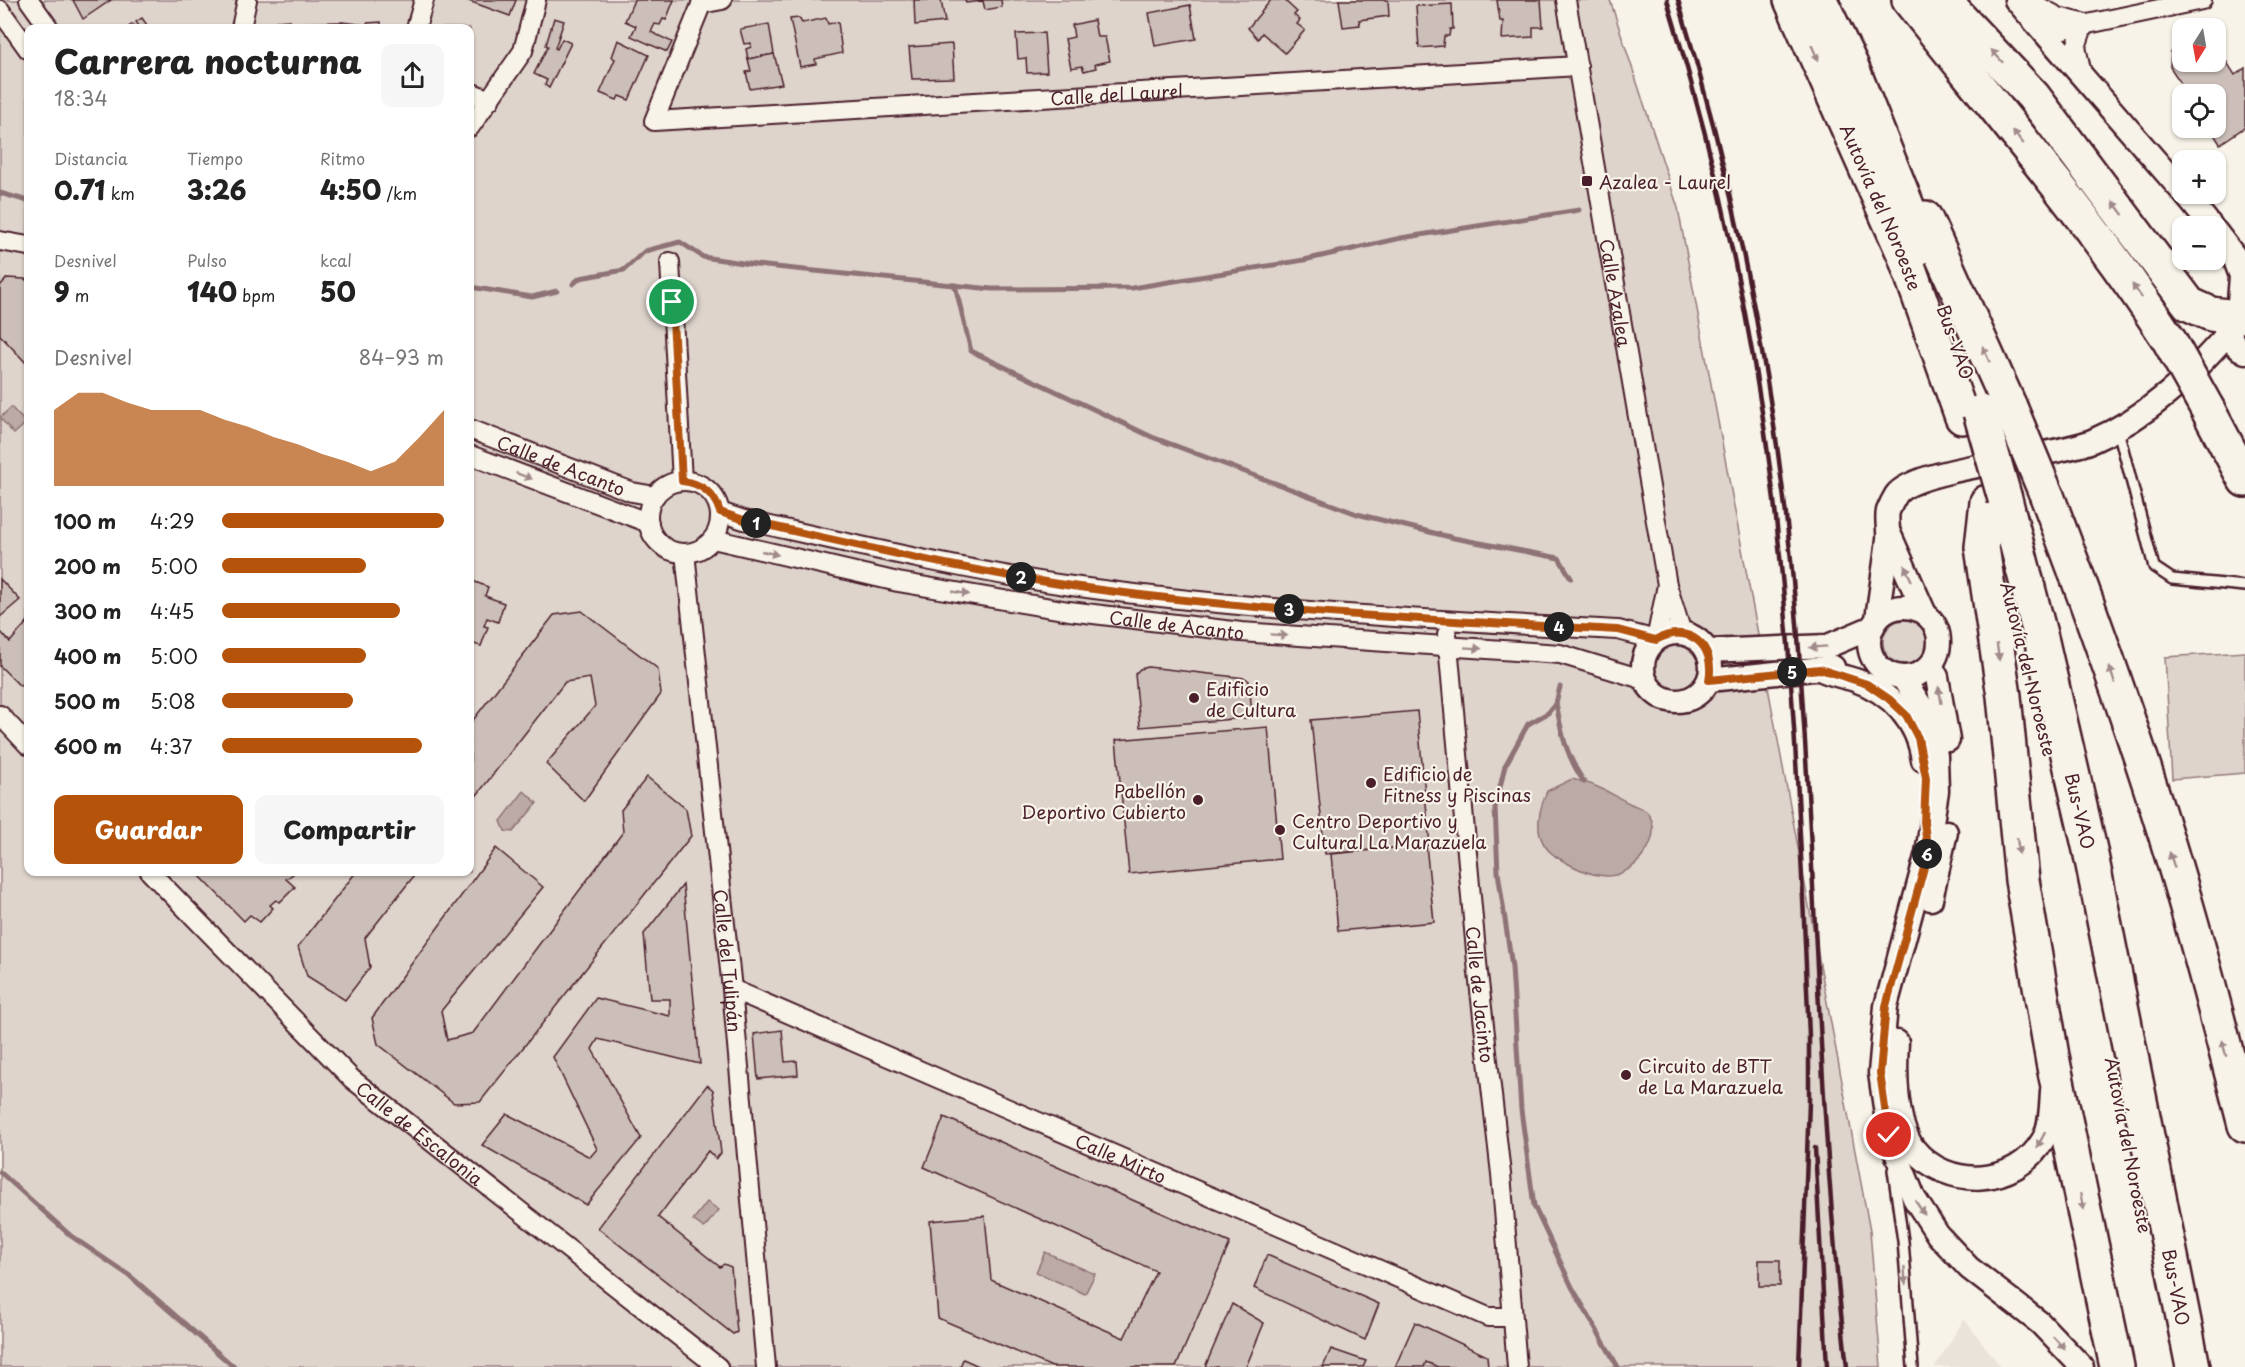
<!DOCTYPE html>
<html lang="es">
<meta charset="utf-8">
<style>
:root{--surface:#fff;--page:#f6f6f6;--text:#222;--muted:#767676;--accent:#b45309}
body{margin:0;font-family:"Playpen Sans",sans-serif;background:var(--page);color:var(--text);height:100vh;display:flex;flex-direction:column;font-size:22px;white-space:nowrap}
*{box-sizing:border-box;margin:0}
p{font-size:20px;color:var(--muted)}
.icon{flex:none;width:33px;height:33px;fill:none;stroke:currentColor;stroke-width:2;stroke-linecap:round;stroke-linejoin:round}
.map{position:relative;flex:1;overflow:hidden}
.panel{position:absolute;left:24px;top:24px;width:450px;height:852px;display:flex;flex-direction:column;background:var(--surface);border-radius:12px;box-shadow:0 2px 4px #0004}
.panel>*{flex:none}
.needle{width:39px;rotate:191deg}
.controls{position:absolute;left:2172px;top:18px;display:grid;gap:12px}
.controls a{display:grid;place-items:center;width:54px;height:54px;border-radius:12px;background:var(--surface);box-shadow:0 2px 4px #0004;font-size:30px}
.pin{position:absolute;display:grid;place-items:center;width:51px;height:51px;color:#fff;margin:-26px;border:3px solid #fff;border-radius:50%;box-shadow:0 2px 6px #0007}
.km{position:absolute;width:30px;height:30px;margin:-15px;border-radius:50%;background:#222;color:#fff;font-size:16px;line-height:30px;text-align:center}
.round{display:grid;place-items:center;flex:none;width:63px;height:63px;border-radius:12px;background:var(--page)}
.head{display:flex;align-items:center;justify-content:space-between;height:102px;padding:0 30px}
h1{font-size:33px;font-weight:800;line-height:45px}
.figures{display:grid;grid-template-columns:repeat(3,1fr);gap:9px;height:102px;padding:6px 30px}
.figures div{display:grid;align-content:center}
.figures b{font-size:26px;font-weight:800}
.figures small{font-size:16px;font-weight:400}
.figures p{font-size:16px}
.chart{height:168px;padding:12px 30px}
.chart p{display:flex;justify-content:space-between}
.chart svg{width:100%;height:108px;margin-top:6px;fill:var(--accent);opacity:.7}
.primary-button{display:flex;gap:12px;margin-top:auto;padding:12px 30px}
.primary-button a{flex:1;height:69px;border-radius:12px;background:var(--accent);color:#fff;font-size:24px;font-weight:800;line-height:69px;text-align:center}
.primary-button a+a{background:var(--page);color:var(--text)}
ul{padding:0 30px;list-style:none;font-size:20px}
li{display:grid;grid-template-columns:96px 72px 1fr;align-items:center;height:45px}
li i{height:15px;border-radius:8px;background:var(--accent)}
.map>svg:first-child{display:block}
</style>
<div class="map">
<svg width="2245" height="1367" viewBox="0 0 2245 1367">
<rect width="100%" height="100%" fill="#f7f3e8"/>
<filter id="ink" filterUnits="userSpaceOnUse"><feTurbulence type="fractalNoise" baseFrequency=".0167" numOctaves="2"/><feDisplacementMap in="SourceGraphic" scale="12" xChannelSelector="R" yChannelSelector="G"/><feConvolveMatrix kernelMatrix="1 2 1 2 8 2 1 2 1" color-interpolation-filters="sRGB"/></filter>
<g filter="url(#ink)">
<!-- built -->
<polygon fill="#eae3da" points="1964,1319 2001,1367 1935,1367"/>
<!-- green -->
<g fill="#ded4cc" stroke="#947a7c" stroke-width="1.5" fill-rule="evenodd">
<path d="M0 0H1610L1678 208 1870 1231 1881 1367H0ZM28 28H470V872H28Z"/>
<circle cx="1905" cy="642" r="22"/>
<polygon points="2245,652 2245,773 2172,779 2165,657"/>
</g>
<!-- water -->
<g fill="#bcaaa7" stroke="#8e7275" stroke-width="1.5">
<polygon points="11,407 26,423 14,434 0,418"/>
<path d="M1572 779C1599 785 1607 792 1631 804 1635 806 1643 808 1647 812 1667 836 1634 878 1606 876 1587 875 1570 865 1555 856 1532 840 1537 814 1547 791Z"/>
<polygon points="524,791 537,803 513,832 505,831 501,821"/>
<polygon points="707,1202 719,1210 704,1228 693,1220"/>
<polygon points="1045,1252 1095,1274 1085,1294 1036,1272"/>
</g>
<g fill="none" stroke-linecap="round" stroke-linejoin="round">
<!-- stream -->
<g stroke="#8e7275" stroke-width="5">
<polyline points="0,193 28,201"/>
<polyline points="573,284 580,278 624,270 645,251 680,242 703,257 756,265 992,289 1132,288 1304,260 1401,238 1579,210"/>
<polyline points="955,285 971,351 1152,437 1357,514 1454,538 1559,558 1571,578"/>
<polyline points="470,287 532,297 557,291"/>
<polyline points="1560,687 1556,703 1548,713 1528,724 1505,766 1495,808 1498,872 1512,967 1521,1110 1534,1206 1572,1287 1618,1367"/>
<path d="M1556 703C1562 735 1565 753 1584 782"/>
<polyline points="0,1172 71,1236 130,1276 234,1367"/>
</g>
</g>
<!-- building -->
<g fill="#ccbfb9" stroke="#4a1f2b" stroke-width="1.5">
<polygon points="73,0 111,0 83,19"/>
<polygon points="466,0 516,0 510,16"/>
<polygon points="634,0 674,0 666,20 663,19 660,25 655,24 651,32 672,42 667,52 631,36 636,26 625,21"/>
<polygon points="914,0 941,0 945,22 915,25"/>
<polygon points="965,0 1001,0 1002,7 985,10 983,1 966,3"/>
<polygon points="1271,0 1284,0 1297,12 1294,15 1300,20 1297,24 1305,30 1285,53 1262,33 1258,39 1248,28"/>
<polygon points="1339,0 1388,0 1389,16 1359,20 1360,25 1343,27"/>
<polygon points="1497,0 1541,0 1543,27 1533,27 1533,37 1502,39 1503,21 1500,21"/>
<polygon points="1452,4 1453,29 1450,29 1449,36 1444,36 1443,46 1419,48 1416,6"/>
<polygon points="1190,5 1196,39 1155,46 1149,13"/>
<polygon points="142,18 149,28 127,28 133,24 136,28 139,26 136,22"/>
<polygon points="554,18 564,21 555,48 557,49 562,39 571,43 549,88 545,85 547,80 534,74 548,46 546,45"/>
<polygon points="799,18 802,23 826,18 828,24 838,22 842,53 815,59 816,64 800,67 790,19"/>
<polygon points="290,20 290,23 342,22 367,25 367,23 381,22 381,28 275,28 276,21"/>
<polygon points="1094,20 1097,37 1105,37 1110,61 1095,64 1096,68 1084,71 1082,66 1071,68 1065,39 1074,37 1072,25"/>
<polygon points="769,24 774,54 748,59 746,49 751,47 751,43 744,44 740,29"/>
<polygon points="1044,33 1047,72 1027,73 1026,58 1018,59 1016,34"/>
<polygon points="2182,38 2182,62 2216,62 2216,45 2235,75 2245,68 2245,127 2220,144 2210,128 2216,128 2216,94 2188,94 2170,67 2171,52"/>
<polygon points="618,40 649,55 629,100 619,96 617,100 600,93 615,59 612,57"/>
<polygon points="952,44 954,78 912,79 909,47"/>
<polygon points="774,54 782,84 750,89 746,72 751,71 748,59"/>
<polygon points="7,278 25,279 28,282 28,365 0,335 0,286"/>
<polygon points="0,579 20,600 0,617"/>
<polygon points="470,580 488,587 485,596 504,603 498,622 487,618 484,626 488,627 481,646 470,643"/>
<polygon points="582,611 658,669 661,694 584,801 546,764 595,706 590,678 565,682 470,804 470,724 554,615"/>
<polygon points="28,621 28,675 20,686 0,666 0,631 10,642"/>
<polygon points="1148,667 1245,678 1249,681 1252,714 1246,718 1140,727 1135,674 1140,669"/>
<polygon points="1417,711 1430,845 1325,854 1311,720"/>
<polygon points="1268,727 1280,859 1129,874 1116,740"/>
<polygon points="647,777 686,809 691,836 480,1102 454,1103 378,1044 372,1018 496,848 543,887 441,1011 447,1040 473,1033 623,832 621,810"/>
<polygon points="1426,845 1434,922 1338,931 1331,854"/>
<polygon points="196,872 291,872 293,874 286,879 295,887 280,902 276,900 270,905 273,908 260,922 250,915 244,921"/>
<polygon points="356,872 417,872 365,938 370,967 345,1000 307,976 298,947"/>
<polygon points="683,885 700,1064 598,1039 592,1049 641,1138 586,1205 482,1145 507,1114 590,1157 597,1149 553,1057 596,998 670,1016 670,999 650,999 644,934"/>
<polygon points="782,1030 785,1062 797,1061 798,1075 758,1079 754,1034"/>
<polygon points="707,1085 713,1090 721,1153 716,1159 708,1151 658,1217 720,1267 724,1264 731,1267 737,1332 733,1334 598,1228"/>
<polygon points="944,1117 1230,1243 1176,1367 1052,1367 938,1318 930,1221 985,1216 991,1280 1124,1338 1156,1271 924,1167"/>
<polygon points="1267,1255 1379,1304 1365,1340 1254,1288"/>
<rect x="1759" y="1260" width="21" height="26"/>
<polygon points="1232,1304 1264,1323 1246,1367 1205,1367"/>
<polygon points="1415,1322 1487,1356 1488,1367 1438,1367 1426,1362 1424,1367 1395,1367"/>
<polygon points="1331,1349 1366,1361 1363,1367 1323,1367"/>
<polygon points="963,1359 981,1367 960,1367"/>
</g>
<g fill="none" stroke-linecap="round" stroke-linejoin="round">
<defs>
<g id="service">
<polyline points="2118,430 2154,567 2172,579 2245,586"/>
<polyline points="1893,1170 1903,1241 1913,1367"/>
</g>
<g id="minor">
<polyline points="29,0 49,28"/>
<path id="s1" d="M703 0 654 121 1578 66"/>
<path id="s2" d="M1566 0 1667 585 1682 633"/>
<polyline points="2027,0 2058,17 2082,23"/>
<polyline points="701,4 722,0"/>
<polyline points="0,10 28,49"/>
<polyline points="241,28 247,0"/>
<polyline points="416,28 424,0"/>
<polyline points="2045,33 2202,0"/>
<polyline points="2082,74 2076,47 2084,24"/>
<polyline points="470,92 490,100"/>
<polyline points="470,127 523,51 536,0"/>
<polyline points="0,241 28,246"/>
<polyline points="670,262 682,481"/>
<path id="s3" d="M470 429 632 492 655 496"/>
<polyline points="470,455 649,523"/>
<circle cx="684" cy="517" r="36"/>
<path d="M720 512 744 520C852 544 962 570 1072 586 1253 611 1436 620 1618 630L1656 640 1667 585"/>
<path id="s4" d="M713 539 898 582 1069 611 1241 632 1560 654 1645 680"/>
<path id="s5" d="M685 553 732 989 766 1367"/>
<path id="s6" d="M1447 634 1478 973 1501 1174 1517 1367"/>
<polyline points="0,715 28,745"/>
<path id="s7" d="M150 872 352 1079 718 1367"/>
<path id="s8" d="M732 989 1488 1317H1512"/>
</g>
<g id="tertiary">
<polyline points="2016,0 2182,191"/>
<polyline points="2185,194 2211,226"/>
<polyline points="2216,232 2245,270"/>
<polyline points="2235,260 2241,276 2238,315"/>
<path d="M2234 319C2227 333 2231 345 2245 352"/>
<polyline points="1889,533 1925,614"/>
<circle cx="1904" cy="642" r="35"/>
<path d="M1877 620C1880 593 1885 566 1888 539 1889 529 1886 520 1888 511 1890 506 1893 500 1896 495 1914 468 2055 457 2092 441 2148 417 2191 376 2230 331"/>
<circle cx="1677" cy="667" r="34"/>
<polyline points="1707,651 1828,646 1873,627"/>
<polyline points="1931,665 1937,677 1948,740"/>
<path d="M1820 669C1831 675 1843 676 1855 680 1891 692 1918 722 1923 760"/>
<polyline points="1902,677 1929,718 1936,756 1937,791 1927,853 1886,1006 1880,1073 1889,1135 1914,1198 1938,1235 1969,1268 2040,1323 2082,1367"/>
<polyline points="1709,680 1833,667"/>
<polyline points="1931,899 1946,832"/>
<path d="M1897 1042C1895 1072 1895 1124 1914 1149 1947 1190 2016 1187 2043 1140 2051 1127 2051 1106 2052 1091"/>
</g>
<g id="motorway">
<path id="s9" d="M1791 0 1904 254 1962 417"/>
<polyline points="1820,0 1851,65 1923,246"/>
<path d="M1909 0C1998 112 2091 220 2169 340"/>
<polyline points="1943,0 2033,96 2189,304 2211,314 2236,317"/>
<polyline points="1925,218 2010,407"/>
<polyline points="2208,410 2245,480"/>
<path d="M2047 496C2100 635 2150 775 2190 918 2210 987 2227 1056 2245 1125"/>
<path id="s10" d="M2005 499 2042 642 2090 850 2193 1367"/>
<polyline points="1987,502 1982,547 2004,696 2022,880 2053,1062 2117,1367"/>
</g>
</defs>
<!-- service casing -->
<use href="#service" stroke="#4a1f2b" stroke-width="14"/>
<!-- minor casing -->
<use href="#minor" stroke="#4a1f2b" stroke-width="22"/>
<!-- tertiary casing -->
<use href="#tertiary" stroke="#4a1f2b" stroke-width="27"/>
<!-- motorway casing -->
<use href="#motorway" stroke="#4a1f2b" stroke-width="38"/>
<!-- service -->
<use href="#service" stroke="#f7f3e8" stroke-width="9"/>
<!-- minor -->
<use href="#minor" stroke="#f7f3e8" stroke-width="18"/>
<!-- tertiary -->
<use href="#tertiary" stroke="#f7f3e8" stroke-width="22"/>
<!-- motorway -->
<use href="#motorway" stroke="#f7f3e8" stroke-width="33"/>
<!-- rail -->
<g stroke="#4a1f2b" stroke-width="4.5">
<path d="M1667 0C1714 152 1749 310 1770 468 1794 656 1801 847 1809 1037V1102L1799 1367"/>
<path d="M1678 0C1739 199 1778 405 1796 612 1817 864 1817 1116 1847 1367"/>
<polyline points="1815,1148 1827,1367"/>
</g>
<defs>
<g id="motorway-bridge">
<polyline points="2169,340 2208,410"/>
<polyline points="2010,407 2047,496"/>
<polyline points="1980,412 2005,499"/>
</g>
</defs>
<!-- motorway-bridge casing -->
<use href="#motorway-bridge" stroke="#4a1f2b" stroke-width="38" stroke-linecap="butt"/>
<!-- motorway-bridge -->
<use href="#motorway-bridge" stroke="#f7f3e8" stroke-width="33"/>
</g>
<!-- one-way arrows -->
<defs><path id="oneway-solid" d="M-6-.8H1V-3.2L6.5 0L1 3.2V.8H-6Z" transform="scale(1.5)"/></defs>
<g fill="#a0898a">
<use href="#oneway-solid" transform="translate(1815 53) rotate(66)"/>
<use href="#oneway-solid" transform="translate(1997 56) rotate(-132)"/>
<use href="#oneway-solid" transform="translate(2018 137) rotate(-129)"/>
<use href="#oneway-solid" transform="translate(2118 208) rotate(-127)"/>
<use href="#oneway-solid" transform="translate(2137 291) rotate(-125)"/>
<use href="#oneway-solid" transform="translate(1986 354) rotate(-114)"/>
<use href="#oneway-solid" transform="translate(524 476) rotate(20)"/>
<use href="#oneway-solid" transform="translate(770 553) rotate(13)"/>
<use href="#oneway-solid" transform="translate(1908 573) rotate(-115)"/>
<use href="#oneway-solid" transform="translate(961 593) rotate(10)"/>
<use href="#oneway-solid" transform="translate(1279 635) rotate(4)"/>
<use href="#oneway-solid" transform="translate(1818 647) rotate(176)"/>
<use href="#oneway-solid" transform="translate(1473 648) rotate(4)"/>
<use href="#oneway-solid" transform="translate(1998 652) rotate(82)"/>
<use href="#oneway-solid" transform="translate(2112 675) rotate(-109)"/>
<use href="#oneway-solid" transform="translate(1940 695) rotate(-100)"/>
<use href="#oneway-solid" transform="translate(2018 846) rotate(84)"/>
<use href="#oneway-solid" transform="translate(2172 860) rotate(-107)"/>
<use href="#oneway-solid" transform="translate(2224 1048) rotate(-105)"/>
<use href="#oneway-solid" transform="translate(2041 1140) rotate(118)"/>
<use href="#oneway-solid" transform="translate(2082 1202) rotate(78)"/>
<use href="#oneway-solid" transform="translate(1920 1208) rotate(56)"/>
<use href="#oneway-solid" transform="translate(1905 1276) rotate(86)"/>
<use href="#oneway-solid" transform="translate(2059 1343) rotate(46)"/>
</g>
</g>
<g fill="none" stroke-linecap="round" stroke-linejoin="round" filter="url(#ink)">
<defs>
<path id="route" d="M672 302 682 481C702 483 714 493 720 512L744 520C852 544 962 570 1072 586 1253 612 1436 620 1618 630L1656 640C1688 622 1716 645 1709 680L1820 669 1867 684 1889 699 1906 715 1918 738 1926 778 1924 822 1928 853 1886 1006 1880 1073 1889 1135"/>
</defs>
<!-- route casing -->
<use href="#route" stroke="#fff" stroke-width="12"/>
<!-- route -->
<use href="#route" stroke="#b45309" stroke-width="8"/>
</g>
<!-- markers -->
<g fill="#4a1f2b" stroke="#f7f3e8" stroke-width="2">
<rect x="1581" y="175" width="12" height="12" rx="3"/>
<circle cx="1194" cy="698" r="6"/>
<circle cx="1371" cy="783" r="6"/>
<circle cx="1198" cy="800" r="6"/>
<circle cx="1280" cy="830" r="6"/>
<circle cx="1626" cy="1075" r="6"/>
</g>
<g text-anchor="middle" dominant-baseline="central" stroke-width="4.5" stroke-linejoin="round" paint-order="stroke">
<!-- street labels -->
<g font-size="18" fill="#4a1f2b" stroke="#f7f3e8">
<text stroke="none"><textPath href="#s1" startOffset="594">Calle del Laurel</textPath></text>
<text stroke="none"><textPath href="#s9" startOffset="226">Autovía del Noroeste</textPath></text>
<text stroke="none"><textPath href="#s2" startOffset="297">Calle Azalea</textPath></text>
<text transform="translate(1956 342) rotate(71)">Bus-VAO</text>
<text stroke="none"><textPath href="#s3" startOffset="98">Calle de Acanto</textPath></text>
<text stroke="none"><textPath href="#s4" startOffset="472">Calle de Acanto</textPath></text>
<text transform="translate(2029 669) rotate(76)">Autovía del Noroeste</text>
<text stroke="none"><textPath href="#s10" startOffset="321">Bus-VAO</textPath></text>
<text stroke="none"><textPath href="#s5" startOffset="410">Calle del Tulipán</textPath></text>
<text stroke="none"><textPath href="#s6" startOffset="362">Calle de Jacinto</textPath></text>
<text stroke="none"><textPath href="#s7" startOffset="376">Calle de Escalonia</textPath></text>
<text transform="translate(2129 1145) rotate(79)">Autovía del Noroeste</text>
<text stroke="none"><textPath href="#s8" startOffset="424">Calle Mirto</textPath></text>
<text stroke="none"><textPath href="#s10" startOffset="807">Bus-VAO</textPath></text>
</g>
<!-- poi labels -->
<g font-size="18" fill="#4a1f2b" stroke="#f7f3e8" text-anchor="start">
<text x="1599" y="181">Azalea - Laurel</text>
<text x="1206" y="688">Edificio<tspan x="1206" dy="21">de Cultura</tspan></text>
<text x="1383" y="773">Edificio de<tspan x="1383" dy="21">Fitness y Piscinas</tspan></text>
<text x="1186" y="790" text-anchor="end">Pabellón<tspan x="1186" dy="21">Deportivo Cubierto</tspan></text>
<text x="1292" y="820">Centro Deportivo y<tspan x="1292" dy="21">Cultural La Marazuela</tspan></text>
<text x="1638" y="1065">Circuito de BTT<tspan x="1638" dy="21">de La Marazuela</tspan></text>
</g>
</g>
</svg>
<div class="controls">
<a><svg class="needle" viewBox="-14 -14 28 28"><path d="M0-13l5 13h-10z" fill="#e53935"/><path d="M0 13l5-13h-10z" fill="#767676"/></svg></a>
<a><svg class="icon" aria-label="locate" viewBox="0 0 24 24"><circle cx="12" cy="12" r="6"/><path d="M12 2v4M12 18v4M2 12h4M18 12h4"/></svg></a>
<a>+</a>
<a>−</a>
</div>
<div class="pin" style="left:672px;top:302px;background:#1e9e55"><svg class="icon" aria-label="arrive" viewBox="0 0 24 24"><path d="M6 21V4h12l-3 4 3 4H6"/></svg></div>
<div class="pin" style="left:1889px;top:1135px;background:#d93025"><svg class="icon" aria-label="check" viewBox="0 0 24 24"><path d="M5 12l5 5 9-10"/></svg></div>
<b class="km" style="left:756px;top:523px">1</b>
<b class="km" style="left:1021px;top:577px">2</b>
<b class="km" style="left:1289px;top:609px">3</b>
<b class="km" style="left:1559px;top:627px">4</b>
<b class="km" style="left:1792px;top:672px">5</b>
<b class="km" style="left:1927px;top:854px">6</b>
<section class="panel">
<div class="head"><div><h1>Carrera nocturna</h1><p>18:34</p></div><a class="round"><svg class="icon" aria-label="share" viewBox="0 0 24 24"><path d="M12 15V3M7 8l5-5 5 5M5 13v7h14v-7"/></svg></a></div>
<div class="figures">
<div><p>Distancia</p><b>0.71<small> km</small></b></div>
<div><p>Tiempo</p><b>3:26</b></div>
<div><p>Ritmo</p><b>4:50<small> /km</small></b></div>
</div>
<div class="figures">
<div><p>Desnivel</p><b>9<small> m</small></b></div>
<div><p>Pulso</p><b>140<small> bpm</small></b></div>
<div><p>kcal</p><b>50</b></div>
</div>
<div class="chart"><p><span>Desnivel</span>84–93 m</p>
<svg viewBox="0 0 160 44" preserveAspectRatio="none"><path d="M0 44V13L10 6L20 6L30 10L40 13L50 13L60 13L70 17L80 20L90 24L100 27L110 31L120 34L130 38L140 34L150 24L160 13V44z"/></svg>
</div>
<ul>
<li><b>100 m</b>4:29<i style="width:100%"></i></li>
<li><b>200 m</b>5:00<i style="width:65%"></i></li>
<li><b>300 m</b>4:45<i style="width:80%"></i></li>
<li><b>400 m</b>5:00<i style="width:65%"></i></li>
<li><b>500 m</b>5:08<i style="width:59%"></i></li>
<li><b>600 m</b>4:37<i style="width:90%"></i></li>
</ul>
<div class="primary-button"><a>Guardar</a><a>Compartir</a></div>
</section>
</div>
